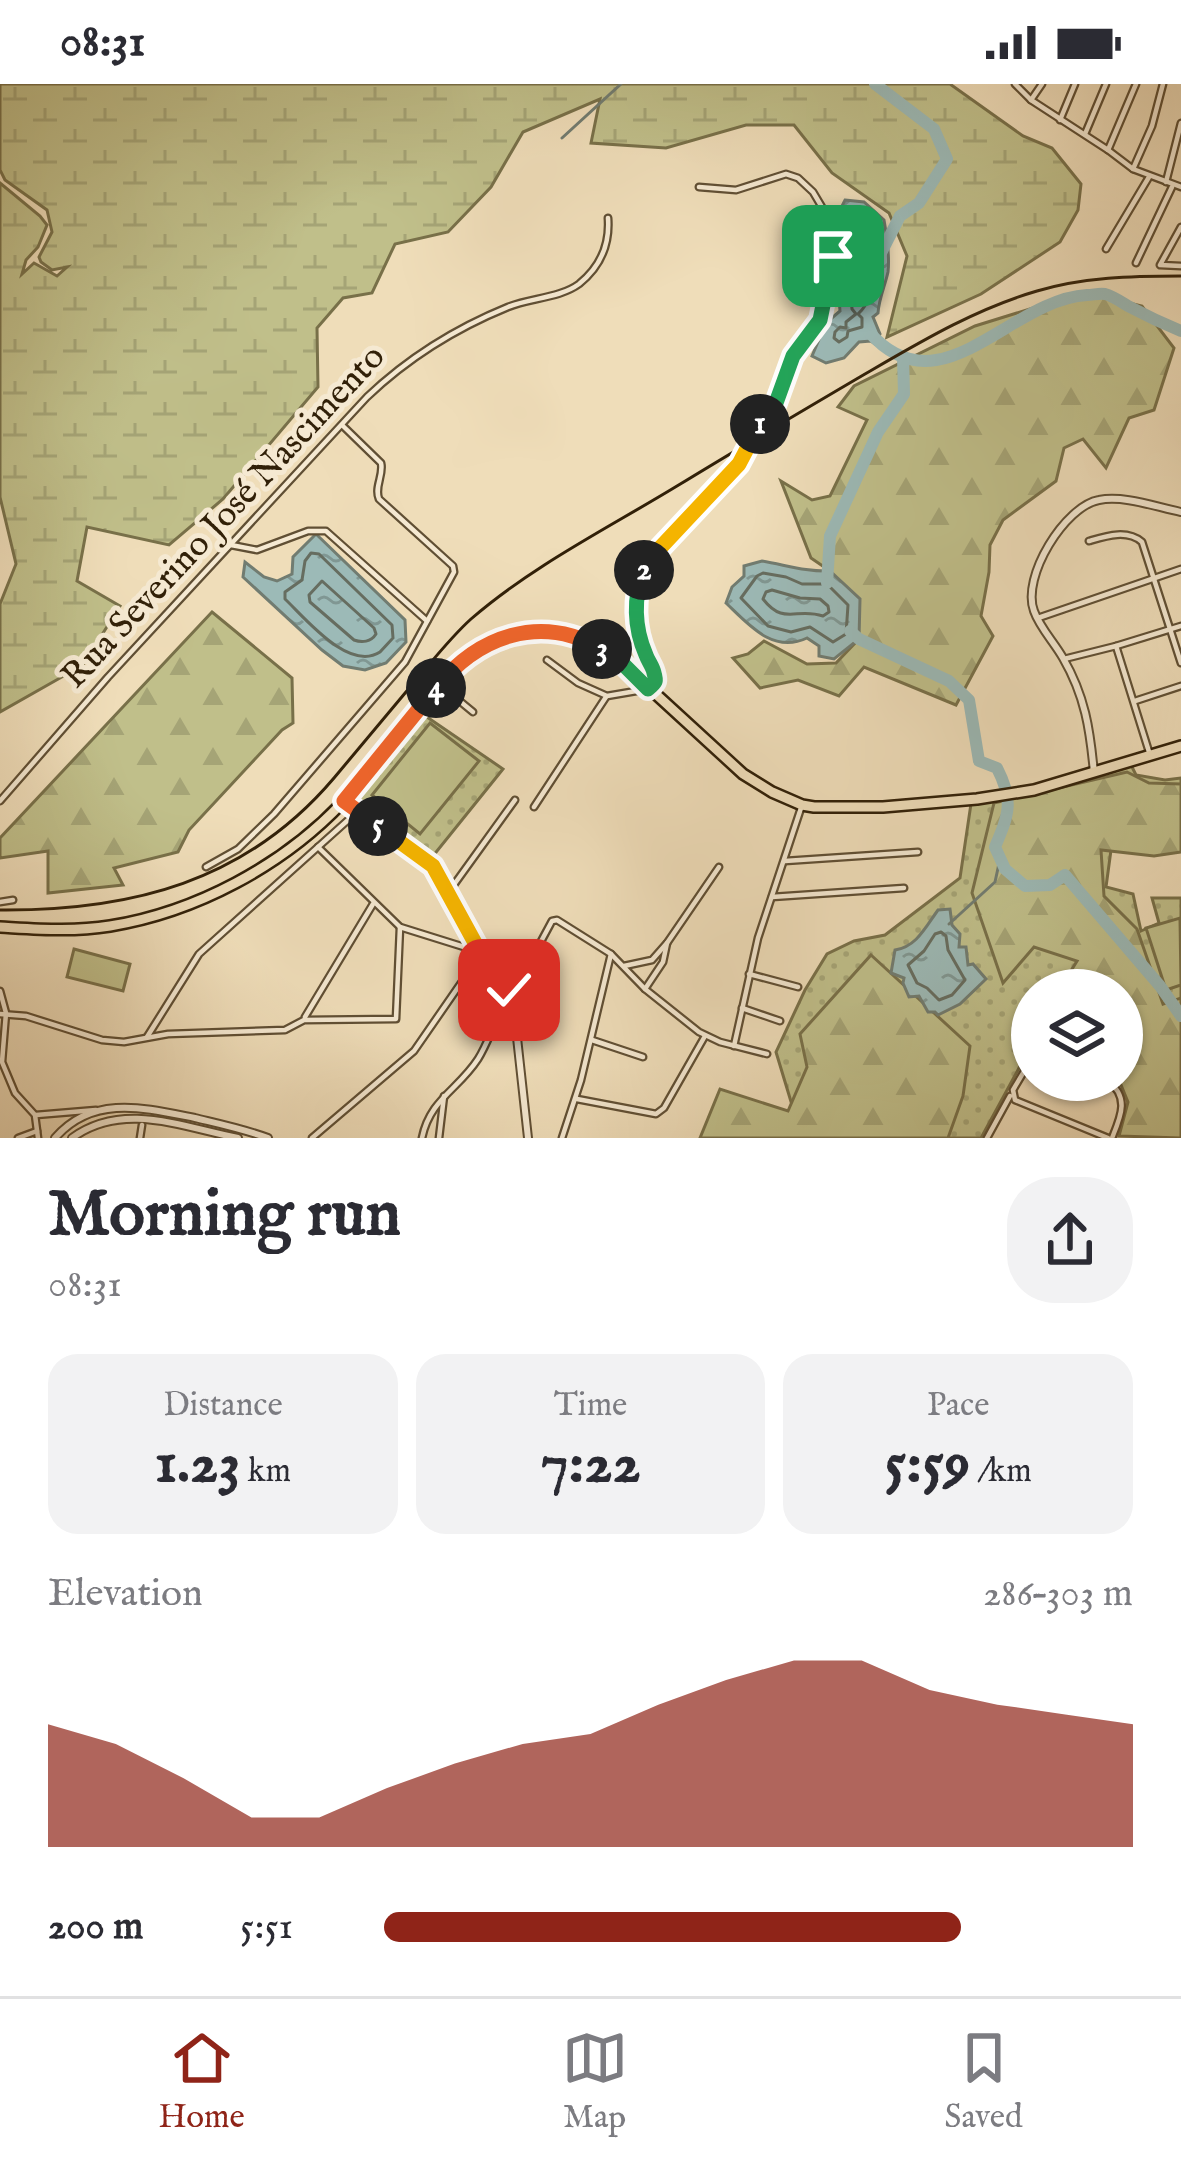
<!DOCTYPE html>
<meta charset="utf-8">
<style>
:root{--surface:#fff;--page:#f2f2f3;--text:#2b2b33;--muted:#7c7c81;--line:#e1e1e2;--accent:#8f2418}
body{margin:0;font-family:"IM FELL English",serif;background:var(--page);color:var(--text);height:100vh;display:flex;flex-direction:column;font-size:45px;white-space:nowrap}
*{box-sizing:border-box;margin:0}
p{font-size:39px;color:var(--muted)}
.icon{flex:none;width:66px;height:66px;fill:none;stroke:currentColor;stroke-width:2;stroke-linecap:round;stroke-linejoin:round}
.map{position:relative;height:1054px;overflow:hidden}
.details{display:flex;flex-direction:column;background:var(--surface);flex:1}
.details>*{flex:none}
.fabs{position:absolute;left:1011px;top:885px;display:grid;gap:24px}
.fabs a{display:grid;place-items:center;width:132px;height:132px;border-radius:50%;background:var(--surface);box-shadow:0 3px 9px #0004;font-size:60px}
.pin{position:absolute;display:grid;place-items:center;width:102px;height:102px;color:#fff;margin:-51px;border-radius:24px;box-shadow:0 6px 18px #0006}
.km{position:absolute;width:60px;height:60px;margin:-30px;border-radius:50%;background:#222;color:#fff;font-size:33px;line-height:60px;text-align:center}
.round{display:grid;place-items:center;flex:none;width:126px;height:126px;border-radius:48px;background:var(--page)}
.summary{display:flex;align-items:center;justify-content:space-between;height:204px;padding:0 48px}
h1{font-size:66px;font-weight:700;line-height:90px}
.metrics{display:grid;grid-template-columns:repeat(3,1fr);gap:18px;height:204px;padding:12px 48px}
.metrics div{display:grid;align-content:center;border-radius:30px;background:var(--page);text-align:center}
.metrics b{font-size:60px;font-weight:700}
.metrics small{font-size:33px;font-weight:400}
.metrics p{font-size:33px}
.chart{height:336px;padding:24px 48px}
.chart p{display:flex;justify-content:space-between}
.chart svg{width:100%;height:216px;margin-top:12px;fill:var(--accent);opacity:.7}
ul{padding:0 48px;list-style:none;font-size:39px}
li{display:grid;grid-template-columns:192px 144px 1fr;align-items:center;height:90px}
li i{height:30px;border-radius:15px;background:var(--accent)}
.status{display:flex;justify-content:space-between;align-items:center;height:84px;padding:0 60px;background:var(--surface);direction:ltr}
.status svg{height:33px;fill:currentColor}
.tab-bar{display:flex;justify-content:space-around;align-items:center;height:168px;border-top:3px solid var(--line);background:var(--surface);font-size:33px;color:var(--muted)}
.tab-bar a{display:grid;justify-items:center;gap:6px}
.tab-bar .active{color:var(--accent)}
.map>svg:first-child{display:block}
</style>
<div class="status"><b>08:31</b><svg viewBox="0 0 49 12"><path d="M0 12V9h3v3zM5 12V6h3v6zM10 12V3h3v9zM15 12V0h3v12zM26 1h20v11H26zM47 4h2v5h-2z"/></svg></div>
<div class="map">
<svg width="1181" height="1054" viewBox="0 0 1181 1054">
<defs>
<pattern id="grass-dots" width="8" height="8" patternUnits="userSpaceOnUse" patternTransform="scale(3)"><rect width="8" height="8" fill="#c0bf8a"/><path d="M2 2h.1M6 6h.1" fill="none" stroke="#a5a476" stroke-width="1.8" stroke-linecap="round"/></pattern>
<pattern id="forest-firs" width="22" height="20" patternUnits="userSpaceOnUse" patternTransform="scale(3)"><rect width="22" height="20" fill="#c0bf8a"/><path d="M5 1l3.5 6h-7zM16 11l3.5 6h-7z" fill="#a5a476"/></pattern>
<pattern id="wetland-marsh" width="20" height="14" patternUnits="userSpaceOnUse" patternTransform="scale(3)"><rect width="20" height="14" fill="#c0bf8a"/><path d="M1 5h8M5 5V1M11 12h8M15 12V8" fill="none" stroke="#a5a476"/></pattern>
<pattern id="water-ripples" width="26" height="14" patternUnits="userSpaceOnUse" patternTransform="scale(3)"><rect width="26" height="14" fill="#9cbab7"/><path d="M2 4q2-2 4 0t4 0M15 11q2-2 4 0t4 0" fill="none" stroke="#809793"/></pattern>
</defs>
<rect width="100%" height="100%" fill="#efddb9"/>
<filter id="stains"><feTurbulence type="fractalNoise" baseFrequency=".00167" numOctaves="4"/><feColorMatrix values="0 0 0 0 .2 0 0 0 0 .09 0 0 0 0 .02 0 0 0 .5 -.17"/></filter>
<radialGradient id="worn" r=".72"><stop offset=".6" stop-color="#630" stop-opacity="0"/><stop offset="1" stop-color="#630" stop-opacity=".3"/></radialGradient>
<!-- grass -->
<g fill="url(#grass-dots)" stroke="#787049" stroke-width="3">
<polygon points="424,631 503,685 433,772 350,718"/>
<polygon points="1130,679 1136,691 1165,696 1181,694 1181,708 1111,766 1106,803 1133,810 1141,847 1159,839 1152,814 1181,814 1181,1054 1129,1022 1122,1001 1117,996 1122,996 1122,906 1032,906 1032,960 981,1054 802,1054 776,968 805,906 827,870 854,857 885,851 960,794 972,713 1026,709"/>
</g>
<!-- forest -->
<g fill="url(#forest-firs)" stroke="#787049" stroke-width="3">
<polygon points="1084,208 1142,222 1174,264 1154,326 1129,334 1106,384 1083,355 1064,364 1056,397 1003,436 990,461 989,488 981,532 993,552 956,621 864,583 839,612 798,596 760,604 733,574 748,570 764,557 807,580 836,579 859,555 830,487 811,474 781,397 812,416 830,412 867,336 838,323 854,302 975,242"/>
<polygon points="212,528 292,594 293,639 282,646 189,746 178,768 114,784 123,801 48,809 48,767 0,774 0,754"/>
<polygon points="1127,688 1149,699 1181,700 1181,768 1154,772 1101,766 1104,812 1137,845 1163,920 1181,914 1181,1054 1119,1052 1128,1018 1119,996 1122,996 1122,906 1059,906 1077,877 1034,863 1003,899 972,809 994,719"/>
<polygon points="871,871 970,962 963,1012 948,1054 700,1054 720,1005 788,1027 807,983 800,950"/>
</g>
<!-- wetland -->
<polygon fill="url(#wetland-marsh)" stroke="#787049" stroke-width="3" points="0,0 950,0 1023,52 1052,64 1081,100 1078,126 1060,158 981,210 887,253 907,172 889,129 832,89 794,41 746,41 666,64 591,59 600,15 523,48 491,103 448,148 395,160 372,209 343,214 317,244 318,303 223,415 169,461 87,443 77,497 120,522 83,581 0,628 0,520 16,480 0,413 0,99 40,132 47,141 38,163 26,176 22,190 34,179 57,192 67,183 52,186 41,178 39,173 52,148 47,126 5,96 0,86"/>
<!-- garden -->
<g fill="#c0bf8a" stroke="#787049" stroke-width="3">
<polygon points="430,639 479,677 420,750 372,711"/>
<polygon points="1180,834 1181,901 1166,906 1146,844"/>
<polygon points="74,865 130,880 123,907 67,893"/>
</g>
<!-- water -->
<g fill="url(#water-ripples)" stroke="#717c71" stroke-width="3">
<path d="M845 116 864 118 884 136C887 153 890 171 888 188 885 202 879 214 878 229L873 233 880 250 875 260 871 257 859 258 844 274 826 279 812 272 826 239 840 227 837 190 842 160 841 124Z"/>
<polygon points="316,450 405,536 406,558 386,579 365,586 343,582 322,566 243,493 245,478 264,493 277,497 292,490 293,473"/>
<path d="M762 477C786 481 806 488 830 487L860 515 859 555 834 575 819 572V562L807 554C773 570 749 541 726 519L732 503 744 492V482Z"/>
<path d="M950 825 952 841 960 850 959 863H966L968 881 973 880 986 895 960 920 938 931 935 928H928L919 912 909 913 903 899 904 894 891 889 895 866C916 863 925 844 938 826Z"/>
</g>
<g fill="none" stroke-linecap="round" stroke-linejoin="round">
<!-- shore -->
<g stroke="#666d60" stroke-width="3">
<path d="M862 133C885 151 878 213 858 230L862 234V243L848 247 847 253 839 258 834 254 835 248 840 243 846 244V238L856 230 852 225 849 191 854 162 855 138Z"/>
<path d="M311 469 319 470 392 541 393 554C392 555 381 567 380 568 349 588 306 535 285 515V508L302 496 305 477Z"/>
<polygon points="763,489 786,493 802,500 827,500 848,521 846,550 833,558 810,543 791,548 768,542 741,514 757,492"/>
<path d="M322 497 374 544 376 550C371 558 362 559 354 556L310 518 309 511Z"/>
<path d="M772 506 800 514 820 515 828 522 829 528 823 532C796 523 784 542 763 515L766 508Z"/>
<polygon points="941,848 946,852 948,866 965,896 952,911 939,916 927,904 917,899 908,881 924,867 935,850"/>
</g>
<!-- stream -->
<g stroke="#717c71" stroke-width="3">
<polyline points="562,54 621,0"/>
<polyline points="949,840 995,798 1000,775"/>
</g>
<!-- river -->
<g stroke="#9cbab7" stroke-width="12">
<polyline points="875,0 934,45 947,75 919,119 900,132 881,169"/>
<path d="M869 248C940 329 1010 215 1087 211 1093 211 1099 209 1105 210 1113 212 1123 219 1130 223 1147 232 1164 240 1181 247"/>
<polyline points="827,499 830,452 878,348 904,310 903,273"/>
<path d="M850 547 859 555 949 597 969 616 979 677 997 684C1014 717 1009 730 995 763L1005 785 1025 802 1050 801 1065 791 1160 902 1181 932"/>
</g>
<defs>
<g id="minor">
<polyline points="1015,0 1031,16 1108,66 1133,85 1181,103"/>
<polyline points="1031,16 1042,0"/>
<polyline points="1060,36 1075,0"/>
<polyline points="1085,50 1106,0"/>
<polyline points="1108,66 1136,0"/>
<polyline points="1133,85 1152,42 1163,0"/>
<polyline points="1166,98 1181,39"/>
<polyline points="1181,143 1160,181 1181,182"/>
<polyline points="1106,165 1149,93"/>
<polyline points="1136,179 1172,103"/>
<path d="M1089 457C1106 452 1127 445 1142 458L1181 579"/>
<polyline points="231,461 257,466 308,447 326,447 427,537"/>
<polyline points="1038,534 1181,485"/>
<polyline points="1116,562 1150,671"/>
<polyline points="1064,575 1116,562 1181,542"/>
<polyline points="547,576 578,599 607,612 648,605 655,598 656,591 644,569 637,539 637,513 646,483 743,373 753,349 774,323 793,271 820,236 836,154 829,135 813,108 798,94 786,90 736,106 699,103"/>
<polyline points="439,600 473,628"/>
<polyline points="1135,617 1181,602"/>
<path d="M0 717 108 593 367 313C409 273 454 245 508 223 530 214 560 214 579 200 600 183 610 161 608 134"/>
<polyline points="534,723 606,613"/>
<polyline points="318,763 400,843 480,868"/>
<polyline points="785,777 918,768"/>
<path d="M206 783 238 765 274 730 405 578 454 488 453 482 379 415C374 403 384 391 381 379L343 342"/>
<polyline points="448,809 515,716"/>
<polyline points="772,813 904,804"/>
<polyline points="0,818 13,816"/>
<polyline points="624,882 652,876 667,859 719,783"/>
<polyline points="749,890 798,903"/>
<polyline points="516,904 552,837 557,836 611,870 645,905 699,948 720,958 767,970"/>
<polyline points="645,905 663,878 667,859"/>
<polyline points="0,907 6,929 2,978 15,1009 35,1031 38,1054"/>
<polyline points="742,924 780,937"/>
<polyline points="0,930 26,932 102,956 124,958 168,950 285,946 304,936 396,935 400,843"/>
<polyline points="305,933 373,820"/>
<polyline points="147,953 199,870 357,728"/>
<polyline points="592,956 643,973"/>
<polyline points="734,962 758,854 802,721"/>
<polyline points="1032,974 1013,1006 1015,1016 1108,1054"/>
<path d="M1107 996C1130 1013 1121 1032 1112 1054"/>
<polyline points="577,1015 656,1030 664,1024 705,952"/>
<polyline points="36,1031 96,1026"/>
<polyline points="18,1054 37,1047"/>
<polyline points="140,1054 142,1041"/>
<polyline points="312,1054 414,967 461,899 484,873"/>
<path d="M422 1054C430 1015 458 1006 478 975 490 956 495 933 509 915"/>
<polyline points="439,1054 444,1012"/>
<polyline points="562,1054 581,996 611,870"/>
<polyline points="987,1054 1010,1012"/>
</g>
<g id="tertiary">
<path d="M1094 689C1090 645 1085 612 1063 574 1054 558 1040 544 1034 527 1021 493 1065 422 1099 416 1124 411 1156 423 1181 428"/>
<polyline points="344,717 419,770 433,782 480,868 509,906"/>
<polygon points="512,904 516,904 517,913 513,917 507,910"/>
<polyline points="513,917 528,1054"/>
<path d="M55 1054C93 1010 145 1024 195 1034 220 1040 244 1045 268 1054"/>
<path d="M72 1054C123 1017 182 1043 238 1054"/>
</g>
<path id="primary" d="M0 843C37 845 73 848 110 842 196 828 282 782 342 719 380 679 417 627 452 584 506 536 567 539 623 580L743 690 772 708 802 721 814 723H883L977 715 1034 706 1181 662"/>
</defs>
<!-- minor casing -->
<use href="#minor" stroke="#604f34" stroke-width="9"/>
<!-- tertiary casing -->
<use href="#tertiary" stroke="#604f34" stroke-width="10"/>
<!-- primary casing -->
<use href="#primary" stroke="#312008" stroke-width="14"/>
<!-- minor -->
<use href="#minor" stroke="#f5e9d2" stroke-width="4.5"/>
<!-- tertiary -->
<use href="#tertiary" stroke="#f5e9d2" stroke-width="6"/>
<!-- primary -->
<use href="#primary" stroke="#efddb9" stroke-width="9"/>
<!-- tram -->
<path stroke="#312008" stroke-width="3" d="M0 826C131 827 246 798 334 694 362 661 389 628 416 596 434 575 451 553 471 535 532 482 608 444 677 402 739 364 802 327 865 290 920 258 975 225 1037 207 1084 193 1132 192 1181 192"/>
</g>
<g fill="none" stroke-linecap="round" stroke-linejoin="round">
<defs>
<polyline id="split-1" points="760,340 776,319 793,272 820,236 833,172"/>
<polyline id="split-2" points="644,486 661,463 739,380 760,340"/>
<path id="split-3" d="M602 565 623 580 648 605C655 598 657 599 654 589 653 583 648 577 646 571 634 544 633 513 644 486"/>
<path id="split-4" d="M436 604C478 552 540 529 602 565"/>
<polyline id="split-5" points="378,742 344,717 436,604"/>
<polyline id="split-6" points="378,742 433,782 480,868 509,906"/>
</defs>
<!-- split-1 casing -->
<use href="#split-1" stroke="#fff" stroke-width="24"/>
<!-- split-2 casing -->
<use href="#split-2" stroke="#fff" stroke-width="24"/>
<!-- split-3 casing -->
<use href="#split-3" stroke="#fff" stroke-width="24"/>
<!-- split-4 casing -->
<use href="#split-4" stroke="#fff" stroke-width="24"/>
<!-- split-5 casing -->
<use href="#split-5" stroke="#fff" stroke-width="24"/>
<!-- split-6 casing -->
<use href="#split-6" stroke="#fff" stroke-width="24"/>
<!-- split-1 -->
<use href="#split-1" stroke="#22a559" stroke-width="15"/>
<!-- split-2 -->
<use href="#split-2" stroke="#f5b400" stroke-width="15"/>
<!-- split-3 -->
<use href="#split-3" stroke="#22a559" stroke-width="15"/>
<!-- split-4 -->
<use href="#split-4" stroke="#f0652b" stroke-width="15"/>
<!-- split-5 -->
<use href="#split-5" stroke="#f0652b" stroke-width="15"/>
<!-- split-6 -->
<use href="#split-6" stroke="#f5b400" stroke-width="15"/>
</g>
<g text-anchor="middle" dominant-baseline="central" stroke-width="10" stroke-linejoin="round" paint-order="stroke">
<!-- street labels -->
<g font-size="36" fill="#312008" stroke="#f5e9d2">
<text transform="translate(224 433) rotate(-47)">Rua Severino José Nascimento</text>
</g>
</g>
<rect width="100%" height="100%" filter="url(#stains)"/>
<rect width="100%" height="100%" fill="url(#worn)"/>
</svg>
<div class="fabs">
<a><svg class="icon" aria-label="layers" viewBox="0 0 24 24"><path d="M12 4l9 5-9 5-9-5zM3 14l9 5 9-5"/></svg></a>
</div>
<div class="pin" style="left:833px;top:172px;background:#1e9e55"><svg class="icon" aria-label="arrive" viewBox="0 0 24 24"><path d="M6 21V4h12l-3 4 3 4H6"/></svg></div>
<div class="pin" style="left:509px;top:906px;background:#d93025"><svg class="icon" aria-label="check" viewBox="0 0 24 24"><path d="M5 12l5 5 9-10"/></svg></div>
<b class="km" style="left:760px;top:340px">1</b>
<b class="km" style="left:644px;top:486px">2</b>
<b class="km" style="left:602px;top:565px">3</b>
<b class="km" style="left:436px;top:604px">4</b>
<b class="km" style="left:378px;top:742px">5</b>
</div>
<section class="details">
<div class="summary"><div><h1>Morning run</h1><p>08:31</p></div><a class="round"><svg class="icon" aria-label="share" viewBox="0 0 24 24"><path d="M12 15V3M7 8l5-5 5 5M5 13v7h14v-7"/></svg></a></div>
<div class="metrics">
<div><p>Distance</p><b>1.23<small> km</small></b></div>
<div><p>Time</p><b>7:22</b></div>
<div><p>Pace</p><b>5:59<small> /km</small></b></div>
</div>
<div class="chart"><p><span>Elevation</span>286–303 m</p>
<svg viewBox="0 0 160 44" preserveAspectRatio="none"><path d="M0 44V19L10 23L20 30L30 38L40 38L50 32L60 27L70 23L80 21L90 15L100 10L110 6L120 6L130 12L140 15L150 17L160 19V44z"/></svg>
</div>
<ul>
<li><b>200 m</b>5:51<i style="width:77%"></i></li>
</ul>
</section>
<nav class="tab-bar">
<a class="active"><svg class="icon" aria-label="home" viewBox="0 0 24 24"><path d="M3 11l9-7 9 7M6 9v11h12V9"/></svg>Home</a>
<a><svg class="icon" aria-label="map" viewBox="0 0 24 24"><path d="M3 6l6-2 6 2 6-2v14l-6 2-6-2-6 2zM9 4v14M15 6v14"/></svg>Map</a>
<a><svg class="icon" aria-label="saved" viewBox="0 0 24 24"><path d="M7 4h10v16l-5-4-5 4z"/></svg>Saved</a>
</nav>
